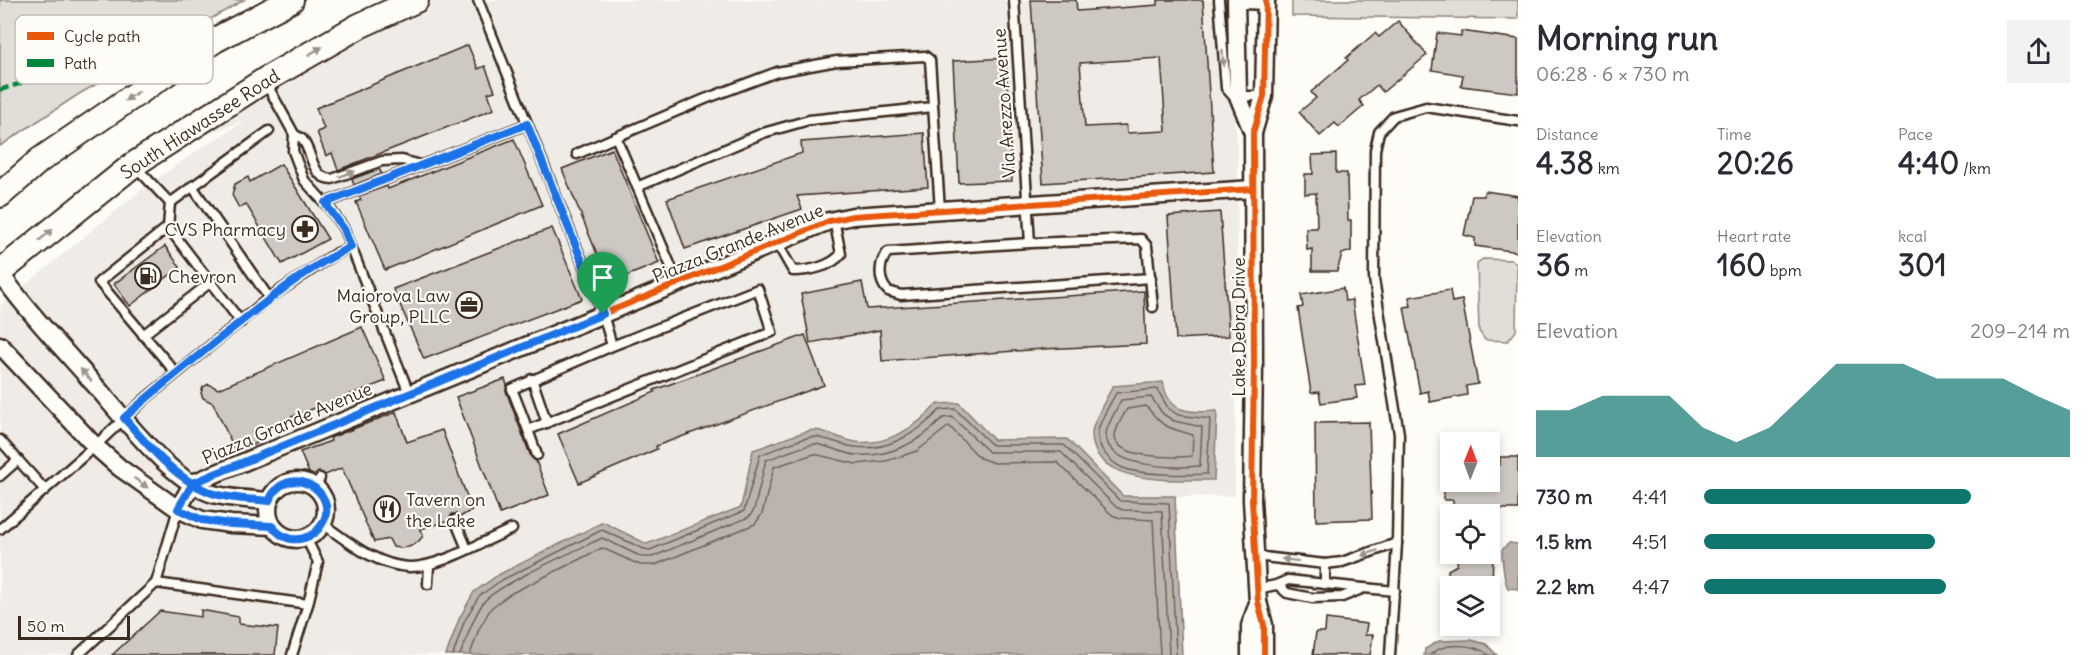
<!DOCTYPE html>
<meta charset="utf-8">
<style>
:root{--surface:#fff;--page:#f2f2f3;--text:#2b2b33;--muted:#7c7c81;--accent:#0f766e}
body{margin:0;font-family:Delius,sans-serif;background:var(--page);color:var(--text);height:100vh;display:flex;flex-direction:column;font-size:22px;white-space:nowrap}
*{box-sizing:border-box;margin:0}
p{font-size:20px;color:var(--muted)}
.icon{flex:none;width:33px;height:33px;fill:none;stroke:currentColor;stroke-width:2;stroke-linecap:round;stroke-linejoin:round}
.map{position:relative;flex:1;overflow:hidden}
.sheet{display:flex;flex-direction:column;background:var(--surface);width:570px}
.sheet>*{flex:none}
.needle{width:39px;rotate:1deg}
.tools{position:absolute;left:1440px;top:432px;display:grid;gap:12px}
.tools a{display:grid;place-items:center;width:60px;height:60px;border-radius:0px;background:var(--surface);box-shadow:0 3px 9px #0003;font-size:30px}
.scale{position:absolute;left:18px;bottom:15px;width:112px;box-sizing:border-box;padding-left:6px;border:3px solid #3b2a1e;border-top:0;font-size:16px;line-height:21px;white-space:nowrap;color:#3b2a1e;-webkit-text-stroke:4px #fdfcf7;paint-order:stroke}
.pin{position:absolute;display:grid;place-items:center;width:51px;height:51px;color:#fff;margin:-62px -26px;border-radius:50% 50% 50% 0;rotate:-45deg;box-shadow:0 0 6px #0007}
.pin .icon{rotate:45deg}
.round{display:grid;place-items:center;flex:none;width:63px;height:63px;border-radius:0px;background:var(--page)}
.summary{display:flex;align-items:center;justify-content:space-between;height:102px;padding:0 18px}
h1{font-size:33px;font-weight:700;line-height:45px}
.stats{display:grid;grid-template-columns:repeat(3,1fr);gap:9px;height:102px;padding:6px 18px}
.stats div{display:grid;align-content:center}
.stats b{font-size:30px;font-weight:700}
.stats small{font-size:16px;font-weight:400}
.stats p{font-size:16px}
.chart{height:168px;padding:12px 18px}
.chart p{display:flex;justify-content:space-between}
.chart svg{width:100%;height:108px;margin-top:6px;fill:var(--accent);opacity:.7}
ul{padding:0 18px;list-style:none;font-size:20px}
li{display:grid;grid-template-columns:96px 72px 1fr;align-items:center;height:45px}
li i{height:15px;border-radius:8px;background:var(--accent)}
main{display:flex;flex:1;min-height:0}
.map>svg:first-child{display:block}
</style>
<main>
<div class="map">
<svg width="1518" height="655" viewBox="0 0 1518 655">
<rect width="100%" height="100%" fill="#fdfcf7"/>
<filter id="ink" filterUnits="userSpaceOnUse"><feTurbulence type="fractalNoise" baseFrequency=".0167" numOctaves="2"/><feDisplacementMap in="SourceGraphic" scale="12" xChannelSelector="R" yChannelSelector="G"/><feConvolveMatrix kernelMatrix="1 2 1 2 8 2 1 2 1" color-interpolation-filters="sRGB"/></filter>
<g filter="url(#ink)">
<!-- built -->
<polygon fill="#efece7" points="434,0 1227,0 1226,16 1238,157 1235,496 1173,497 501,655 0,655 0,306 146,186 203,147 250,118 175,147 353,36"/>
<!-- green -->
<g fill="#e1ded7" stroke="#8e847a" stroke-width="1.5">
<polygon points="0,0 244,0 79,94 0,146"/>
<polygon points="1292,0 1518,0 1518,19 1292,16"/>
<polygon points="1483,259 1512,260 1517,265 1516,331 1508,341 1485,340 1479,331 1477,263"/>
</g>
<!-- water -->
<g fill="#bbb4ad" stroke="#887d74" stroke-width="1.5">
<path d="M1163 382C1168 414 1190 413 1217 411L1214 480C1178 479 1090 488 1092 432 1093 421 1107 397 1113 386Z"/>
<path d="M959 403 994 440 1067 439 1123 496H1175L1182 655H446L459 619 474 592 498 575 603 522 647 544 741 507 753 450C764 447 807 429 815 430 827 431 842 440 856 442 887 446 917 427 937 404Z"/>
<path d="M1509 543 1518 544V589L1508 588C1504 582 1502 558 1502 550Z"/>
<polygon points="1471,640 1486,644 1497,655 1424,655 1425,649 1439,641"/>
</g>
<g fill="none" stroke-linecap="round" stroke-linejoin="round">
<!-- shore -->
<g stroke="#6e6157" stroke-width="1.5">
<path d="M1157 389 1168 408 1178 415 1210 419 1207 474C1188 475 1140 475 1123 468 1109 462 1096 446 1098 431 1100 420 1111 403 1116 393Z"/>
<path d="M1151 397 1163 414 1174 421 1202 427 1200 466C1177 468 1105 469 1106 434 1107 424 1117 409 1121 400Z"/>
<path d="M1146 406C1166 430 1164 426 1193 435L1192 456C1177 458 1113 459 1115 435 1116 427 1123 416 1127 409Z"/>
<path d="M453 655 464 622 479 596 502 580 602 530 644 549 650 550 744 511 760 455C774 450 799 438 813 437 820 436 840 444 849 446 884 454 917 434 940 410L955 409 992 445H1064L1120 501 1169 503 1176 655"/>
<path d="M460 655C467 638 472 619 483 603 496 585 577 550 602 538L642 557H652L749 517 754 510 766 460C776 457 807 444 815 444 827 445 843 454 856 455 889 458 922 441 943 418L952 417 989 452H1061L1116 507 1123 510 1162 511 1169 655"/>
<polyline points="470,655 479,629 491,608 510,594 602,548 640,565 655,565 755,524 762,514 774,467 814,454 856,464 886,461 917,451 949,426 980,458 994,463 1057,462 1112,515 1120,518 1153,520 1160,655"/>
<path d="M1430 655C1443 642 1475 643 1489 655"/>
</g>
</g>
<!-- building -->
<g fill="#cdc8c2" stroke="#3b2a1e" stroke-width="1.5" fill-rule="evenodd">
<path d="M1031 0H1076L1077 11 1158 5V0H1203L1214 172 1043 183ZM1161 58 1166 131 1127 133 1126 125 1085 127 1080 63Z"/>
<polygon points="1398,21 1427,55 1383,92 1377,85 1359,100 1364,106 1339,127 1335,123 1320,136 1299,112 1316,98 1311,92 1348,60 1346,58 1375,33 1379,37"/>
<polygon points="1461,31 1518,39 1518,93 1461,86 1463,75 1432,70 1437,33 1461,36"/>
<polygon points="468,45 478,69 485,66 495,91 488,93 494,109 338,170 332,153 326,156 317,132 324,129 316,108"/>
<polygon points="1006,58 1012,181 959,183 953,61"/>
<polygon points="924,133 928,187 797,196 802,209 685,249 667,199 802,153 801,142"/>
<polygon points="514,139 542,205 385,270 356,202 361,200 359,196 387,186 388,189"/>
<polygon points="612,149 659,263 609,283 562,169"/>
<polygon points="1336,154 1336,173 1347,173 1348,220 1351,220 1351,251 1342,254 1337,271 1312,271 1312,249 1307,250 1306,228 1317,228 1316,193 1305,194 1305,174 1313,174 1312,155"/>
<polygon points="281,164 328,239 282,264 246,204 239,208 232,195 235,184 248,177 250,182"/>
<polygon points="379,169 382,174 354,185 352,179"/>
<polygon points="1485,191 1518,196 1518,252 1475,246 1475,238 1464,235 1472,196 1484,196"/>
<polygon points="1220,212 1229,336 1176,339 1168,216"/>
<polygon points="552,228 582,299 424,359 393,289"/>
<polygon points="165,246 180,267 130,306 114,284"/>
<polygon points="862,282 867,309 1144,291 1146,344 1043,349 882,361 880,330 810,343 801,294"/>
<polygon points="1343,288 1345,301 1352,300 1365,385 1355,386 1357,398 1321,403 1319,392 1311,393 1298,308 1303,307 1301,295"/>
<polygon points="1450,290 1452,302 1462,300 1478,384 1466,386 1467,395 1430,402 1428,391 1420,393 1404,307 1411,306 1409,297"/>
<polygon points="362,327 386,381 252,432 257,443 236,452 213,403 203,398 201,393 203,387 209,384 218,389"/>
<polygon points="805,335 824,385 656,446 657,449 579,483 558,434 655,392 654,390"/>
<polygon points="505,379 507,385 506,391 531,457 536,461 549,495 500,514 456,397"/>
<polygon points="396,412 407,442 442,430 472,510 460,517 456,514 452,514 449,521 420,529 423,536 418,542 409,547 400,548 393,547 389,539 374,542 342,468 325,475 319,472 312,480 300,452 331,441 330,438"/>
<polygon points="1369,422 1372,519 1316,521 1315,423"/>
<polygon points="1500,457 1518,457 1518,509 1453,509 1453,500 1444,500 1444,482 1490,482 1490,465 1500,465"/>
<polygon points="1458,554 1493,554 1492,586 1456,586 1448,581 1448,570 1457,565"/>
<polygon points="201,610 239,617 239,624 278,628 275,655 112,655 160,611 201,617"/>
<polygon points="1326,619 1367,624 1365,635 1373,635 1370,655 1313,655 1316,632 1325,632"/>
</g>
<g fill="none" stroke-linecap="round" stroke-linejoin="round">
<defs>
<g id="lane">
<polyline points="478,0 603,314 612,346 758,289 772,332 528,430 512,389 612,346"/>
<polyline points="1014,0 1030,243 1141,239 1147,246 1153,307"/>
<polyline points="1219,0 1226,88 1233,96 1264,96"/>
<polyline points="266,83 294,134 293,151 304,180 330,209 344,229 409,393"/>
<path d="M294 134C296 136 300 137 302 139 313 152 311 179 332 179L382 161 402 160 420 165"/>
<polyline points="577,154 616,137"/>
<polyline points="135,166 170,203 168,227 99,282 176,373"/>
<polyline points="192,186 269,298"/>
<polyline points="637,187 763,133 809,120 933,107"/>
<polyline points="170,203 269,131"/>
<polyline points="325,203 527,124"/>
<polyline points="168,227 241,322"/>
<path d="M777 243 793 271C808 271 831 267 841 254L834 220"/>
<path d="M1030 243 888 252C878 263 878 281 888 291L901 295 1151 278"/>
<polyline points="678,283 616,137 705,99 777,72 837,61 925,56 930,60 940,210"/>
<polyline points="143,335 212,281"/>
<polyline points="532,379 547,423"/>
<polyline points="528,430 537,455"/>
<polyline points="0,440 45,490"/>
<polyline points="0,476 18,460"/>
<polyline points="316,488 320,478"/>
<polyline points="455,520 467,549"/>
<path d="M323 524C347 541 377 566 409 567 438 568 484 541 512 529"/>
<polyline points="0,529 95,446 145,399 269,298 335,254 351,247"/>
<polyline points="1255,556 1325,564 1342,562 1397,543"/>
<polyline points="1325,564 1325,584"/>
<polyline points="156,583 308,604 318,562 306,538"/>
<polyline points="428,584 429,565"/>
<polyline points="1278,585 1287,593 1312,598 1342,597 1364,588 1395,591"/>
<polyline points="1257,589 1276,585 1288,580 1363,588"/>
<polyline points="78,655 156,583 178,509"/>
<polyline points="292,655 308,604"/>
<polyline points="1390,655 1397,543 1399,434 1374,279 1375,150 1379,132 1394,116 1426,107 1518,121"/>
</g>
<g id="street">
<polyline points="1236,0 1238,96 1253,133"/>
<polyline points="1244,0 1266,1"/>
<path d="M0 273C28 312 62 348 94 384 123 417 169 478 210 493 228 499 250 499 269 501"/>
<polyline points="0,345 95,446 120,468 178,509 202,520 231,524 272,526"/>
<circle cx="297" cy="510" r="29"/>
<polyline points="178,509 193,483 829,221 853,216 1253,189"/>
<polyline points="1250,655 1250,626 1258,603"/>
<polyline points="1264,655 1264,625 1258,602 1252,500 1254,365 1253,133 1264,96 1266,0"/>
</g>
<g id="secondary">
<polyline points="0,195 40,160 215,40 291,0"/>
<polyline points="0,272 133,165 265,80 359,26 416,0"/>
</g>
</defs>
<!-- lane casing -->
<use href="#lane" stroke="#3b2a1e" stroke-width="13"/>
<!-- street casing -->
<use href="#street" stroke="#3b2a1e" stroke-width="21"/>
<!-- secondary casing -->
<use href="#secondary" stroke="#3b2a1e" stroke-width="28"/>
<!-- lane -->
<use href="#lane" stroke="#fdfcf7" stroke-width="8"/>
<!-- street -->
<use href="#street" stroke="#fdfcf7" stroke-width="16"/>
<!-- secondary -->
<use href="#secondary" stroke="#fdfcf7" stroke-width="24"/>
<!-- quiet -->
<polyline stroke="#00873e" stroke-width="4.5" stroke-dasharray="9 4.5" stroke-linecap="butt" points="0,90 52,73 88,53 103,36"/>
<defs>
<g id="cycleway">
<polyline points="178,509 193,483 829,221 853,216 1253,189"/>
<polyline points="1264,655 1264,625 1258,602 1252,500 1254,365 1253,133 1264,96 1266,0"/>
</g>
</defs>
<!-- cycleway casing -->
<use href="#cycleway" stroke="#fdfcf7" stroke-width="10"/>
<!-- cycleway -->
<use href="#cycleway" stroke="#e8590c" stroke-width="6"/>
</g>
<!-- one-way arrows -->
<defs><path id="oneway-solid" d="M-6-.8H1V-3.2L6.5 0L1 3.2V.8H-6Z" transform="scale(1.5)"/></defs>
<g fill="#9c938a">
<use href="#oneway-solid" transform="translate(315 51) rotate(-30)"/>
<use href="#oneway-solid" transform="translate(1223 58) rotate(86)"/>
<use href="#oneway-solid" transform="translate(132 96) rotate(146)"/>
<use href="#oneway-solid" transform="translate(347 174) rotate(-20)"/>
<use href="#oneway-solid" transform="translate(46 235) rotate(-39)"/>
<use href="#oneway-solid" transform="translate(86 375) rotate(-131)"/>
<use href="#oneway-solid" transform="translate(141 483) rotate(35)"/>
<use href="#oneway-solid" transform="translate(1370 553) rotate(161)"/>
<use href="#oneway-solid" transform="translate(1290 560) rotate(-173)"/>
</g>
</g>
<g fill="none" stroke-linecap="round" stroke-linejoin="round" filter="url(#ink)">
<defs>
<path id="route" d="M603 314 193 483 178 509 202 520 231 524 272 526C280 536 291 542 304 538 312 536 318 531 322 524 342 491 286 460 269 501 250 499 227 499 209 492 174 478 148 445 124 418 159 386 197 357 234 327 271 298 308 267 351 247L344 229 325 203 527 124 603 314"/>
</defs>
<!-- route casing -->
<use href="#route" stroke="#fff" stroke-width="12"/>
<!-- route -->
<use href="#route" stroke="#1a73e8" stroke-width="8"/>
</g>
<!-- icons -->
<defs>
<symbol id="pharmacy-ring" viewBox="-11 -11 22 22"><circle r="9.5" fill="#fdfcf7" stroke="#3b2a1e" stroke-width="1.5"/><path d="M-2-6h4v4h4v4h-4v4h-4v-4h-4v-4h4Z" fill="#3b2a1e"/></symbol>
<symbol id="fuel-ring" viewBox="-11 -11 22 22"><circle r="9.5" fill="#fdfcf7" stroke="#3b2a1e" stroke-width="1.5"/><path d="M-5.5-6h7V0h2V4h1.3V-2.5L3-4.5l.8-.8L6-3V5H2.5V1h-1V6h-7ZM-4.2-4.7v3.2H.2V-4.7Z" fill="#3b2a1e"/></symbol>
<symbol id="office-ring" viewBox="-11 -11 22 22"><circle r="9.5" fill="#fdfcf7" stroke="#3b2a1e" stroke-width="1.5"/><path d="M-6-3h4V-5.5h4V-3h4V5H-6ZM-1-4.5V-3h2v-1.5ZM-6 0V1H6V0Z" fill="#3b2a1e"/></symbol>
<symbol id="restaurant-ring" viewBox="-11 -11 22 22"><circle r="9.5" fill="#fdfcf7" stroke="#3b2a1e" stroke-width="1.5"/><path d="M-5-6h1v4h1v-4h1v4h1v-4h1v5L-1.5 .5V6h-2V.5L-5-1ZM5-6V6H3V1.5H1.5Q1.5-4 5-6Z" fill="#3b2a1e"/></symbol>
</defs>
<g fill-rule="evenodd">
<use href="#pharmacy-ring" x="290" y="214" width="30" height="30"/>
<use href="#fuel-ring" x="133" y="261" width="30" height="30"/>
<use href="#office-ring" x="454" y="290" width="30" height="30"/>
<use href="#restaurant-ring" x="372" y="494" width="30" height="30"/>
</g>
<g text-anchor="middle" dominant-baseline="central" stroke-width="4.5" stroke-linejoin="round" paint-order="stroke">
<!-- street labels -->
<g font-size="18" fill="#3b2a1e" stroke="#fdfcf7">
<text transform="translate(1004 103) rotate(-94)">Via Arezzo Avenue</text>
<text transform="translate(200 124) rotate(-33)">South Hiawassee Road</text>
<text transform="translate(738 243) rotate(-22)">Piazza Grande Avenue</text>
<text transform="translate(1238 327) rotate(-90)">Lake Debra Drive</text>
<text transform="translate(287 423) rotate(-23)">Piazza Grande Avenue</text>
</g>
<!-- poi labels -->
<g font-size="18" fill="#3b2a1e" stroke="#fdfcf7" text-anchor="end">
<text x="286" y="229">CVS Pharmacy</text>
<text x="168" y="276" text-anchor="start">Chevron</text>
<text x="450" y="295">Maiorova Law<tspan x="450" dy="21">Group, PLLC</tspan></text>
<text x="406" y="499" text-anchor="start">Tavern on<tspan x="406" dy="21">the Lake</tspan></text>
</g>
</g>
<!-- legend -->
<rect x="15" y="15" width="198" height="69" rx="9" fill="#fdfcf7" stroke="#c3bdb6" stroke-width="1.5"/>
<rect x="27" y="32" width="27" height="8" fill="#e8590c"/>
<rect x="27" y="59" width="27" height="8" fill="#00873e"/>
<g font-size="16" fill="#3b2a1e">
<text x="64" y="42">Cycle path</text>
<text x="64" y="69">Path</text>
</g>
</svg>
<div class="tools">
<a><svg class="needle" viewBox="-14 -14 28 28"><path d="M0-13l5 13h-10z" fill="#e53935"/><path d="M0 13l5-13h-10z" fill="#7c7c81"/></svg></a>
<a><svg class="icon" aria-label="locate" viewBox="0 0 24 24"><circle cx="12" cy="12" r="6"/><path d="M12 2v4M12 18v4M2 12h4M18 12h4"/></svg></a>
<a><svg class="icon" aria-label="layers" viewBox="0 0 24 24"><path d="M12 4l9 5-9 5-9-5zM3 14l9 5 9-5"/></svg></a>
</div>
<div class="scale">50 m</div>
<div class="pin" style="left:603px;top:314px;background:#1e9e55"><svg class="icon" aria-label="arrive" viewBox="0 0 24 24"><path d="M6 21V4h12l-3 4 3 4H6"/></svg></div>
</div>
<section class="sheet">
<div class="summary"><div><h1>Morning run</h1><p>06:28 · 6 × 730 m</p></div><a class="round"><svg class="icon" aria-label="share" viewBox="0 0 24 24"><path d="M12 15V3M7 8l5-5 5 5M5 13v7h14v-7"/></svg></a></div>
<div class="stats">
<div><p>Distance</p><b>4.38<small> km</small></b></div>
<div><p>Time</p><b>20:26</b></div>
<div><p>Pace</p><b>4:40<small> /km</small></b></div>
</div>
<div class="stats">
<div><p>Elevation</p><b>36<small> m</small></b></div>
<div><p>Heart rate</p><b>160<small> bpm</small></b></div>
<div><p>kcal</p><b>301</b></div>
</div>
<div class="chart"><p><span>Elevation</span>209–214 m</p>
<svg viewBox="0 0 160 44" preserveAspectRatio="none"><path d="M0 44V25L10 25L20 19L30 19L40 19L50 32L60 38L70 32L80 19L90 6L100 6L110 6L120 12L130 12L140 12L150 19L160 25V44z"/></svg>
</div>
<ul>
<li><b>730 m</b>4:41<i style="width:73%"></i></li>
<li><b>1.5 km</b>4:51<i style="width:63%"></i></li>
<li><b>2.2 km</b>4:47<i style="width:66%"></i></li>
</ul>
</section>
</main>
